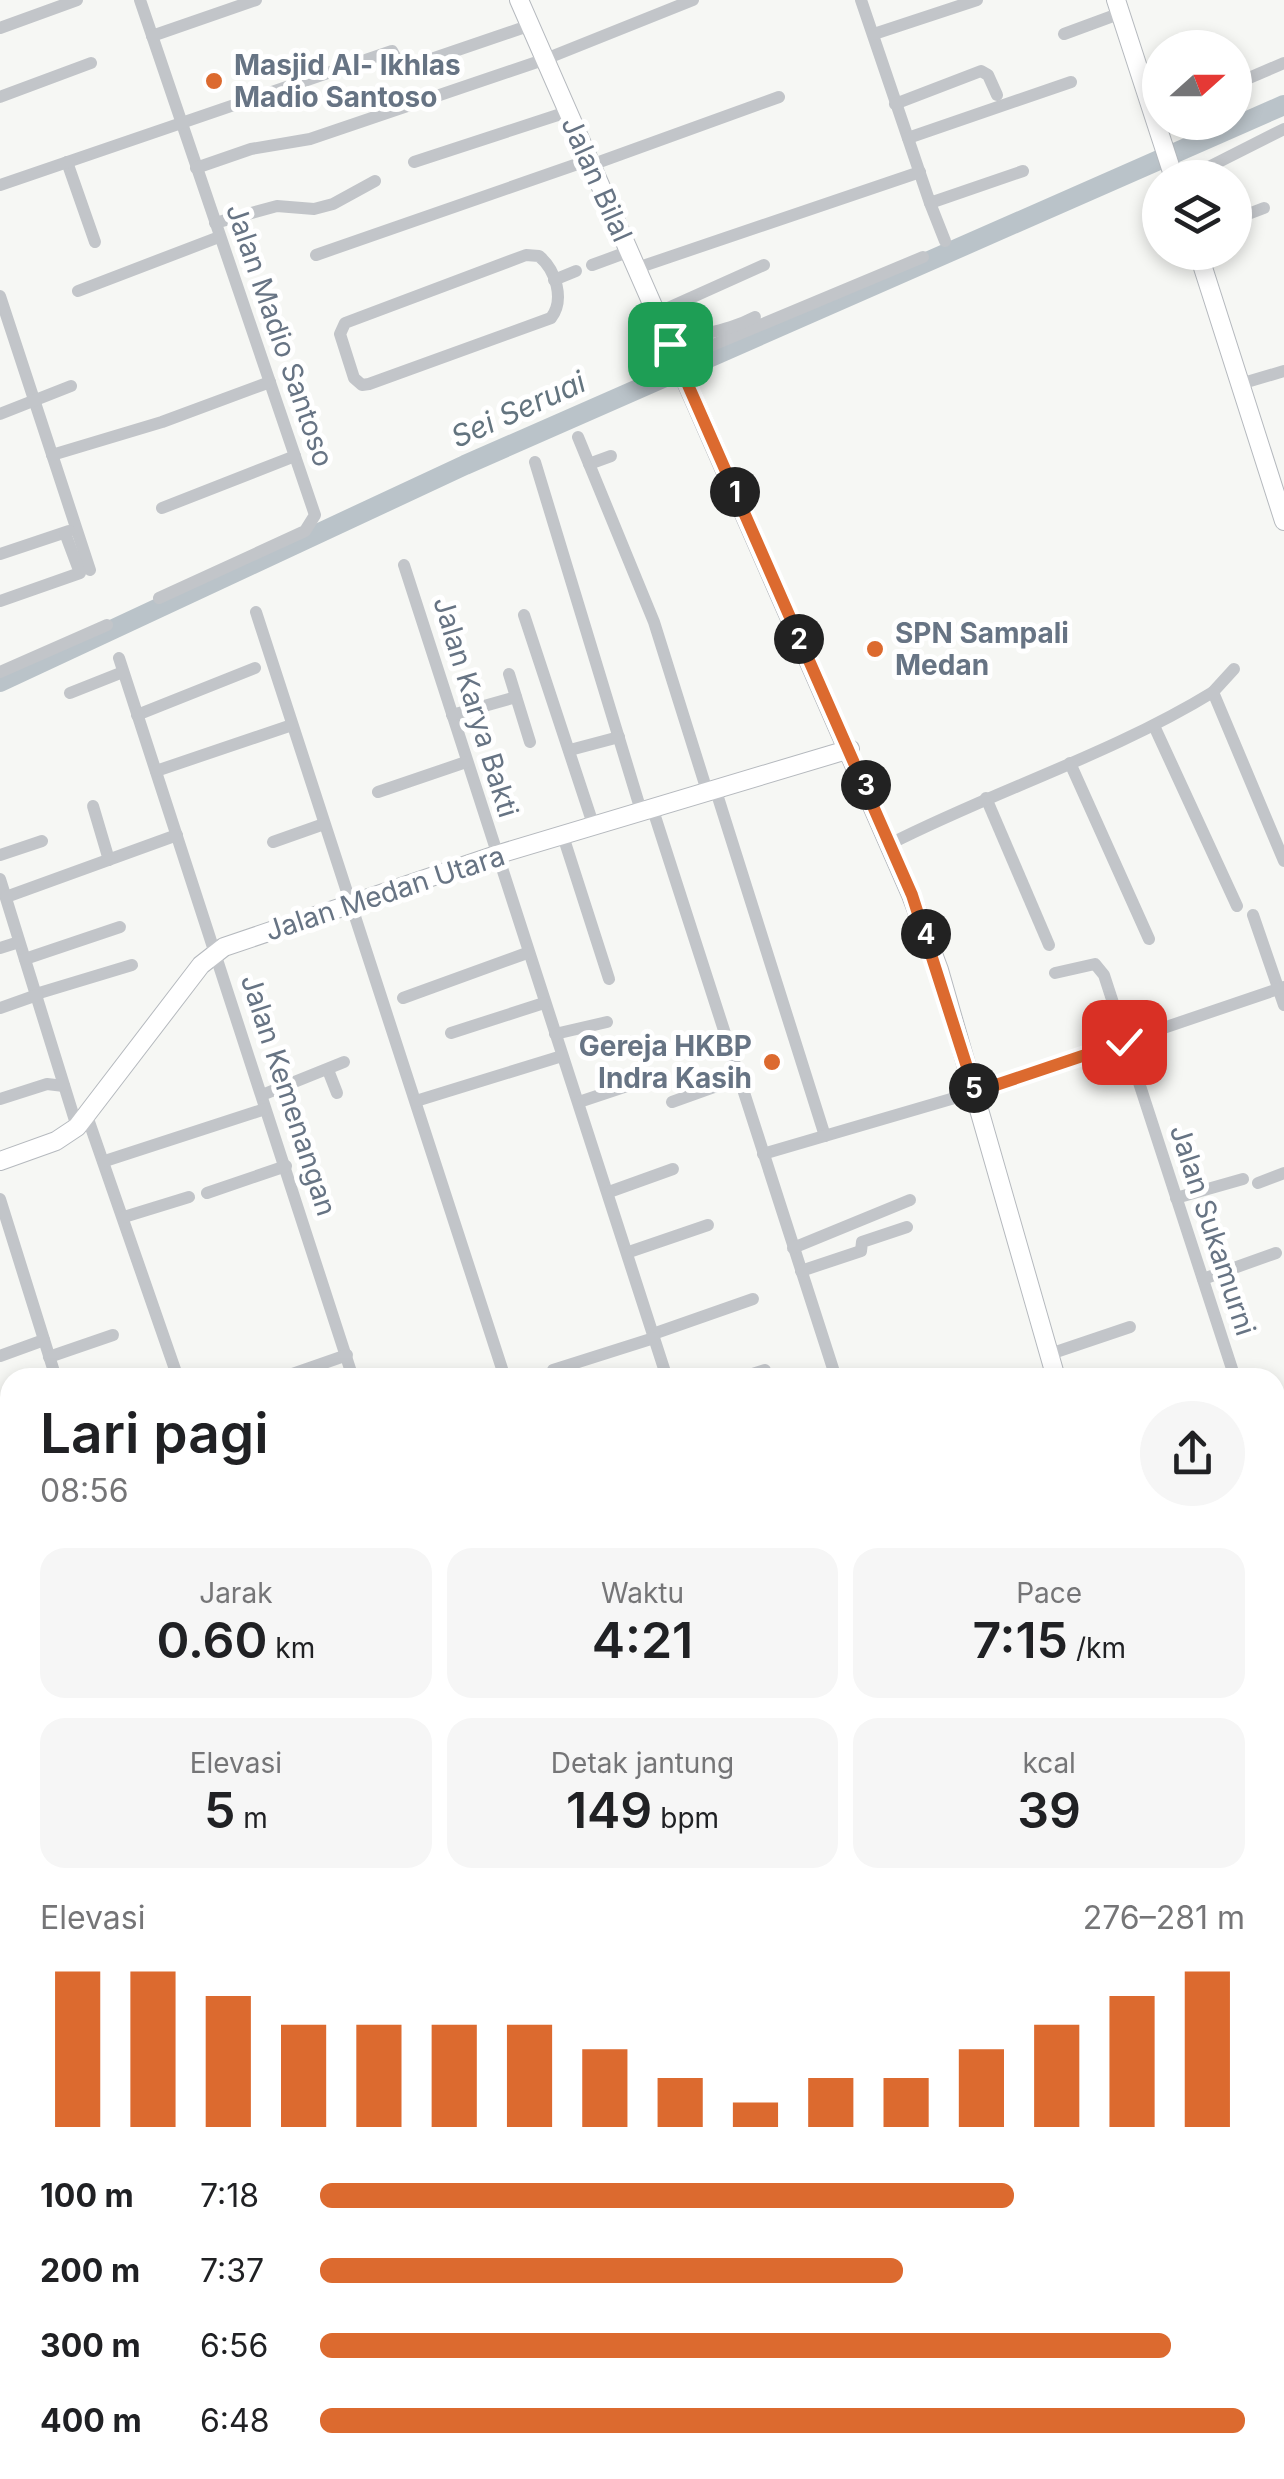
<!DOCTYPE html>
<html lang="id">
<meta charset="utf-8">
<style>
:root{--surface:#fff;--page:#f6f6f6;--text:#202124;--muted:#757577;--accent:#dc6a2f}
body{margin:0;font-family:Inter,sans-serif;background:var(--page);color:var(--text);height:100vh;display:flex;flex-direction:column;font-size:38px;white-space:nowrap}
*{box-sizing:border-box;margin:0}
p{font-size:32px;color:var(--muted)}
.icon{flex:none;width:55px;height:55px;fill:none;stroke:currentColor;stroke-width:2;stroke-linecap:round;stroke-linejoin:round}
.map{position:relative;flex:1;overflow:hidden}
.side{position:absolute;left:0px;top:1368px;width:1285px;height:1112px;display:flex;flex-direction:column;background:var(--surface);border-radius:30px 30px 0 0;box-shadow:0 5px 15px #0003}
.side>*{flex:none}
.needle{width:65px;rotate:69deg}
.tools{position:absolute;left:1142px;top:30px;display:grid;gap:20px}
.tools a{display:grid;place-items:center;width:110px;height:110px;border-radius:50%;background:var(--surface);box-shadow:0 5px 15px #0003;font-size:50px}
.pin{position:absolute;display:grid;place-items:center;width:85px;height:85px;color:#fff;margin:-42px;border-radius:20px;box-shadow:0 5px 15px #0006}
.km{position:absolute;width:50px;height:50px;margin:-25px;border-radius:50%;background:#222;color:#fff;font-size:28px;line-height:50px;text-align:center}
.round{display:grid;place-items:center;flex:none;width:105px;height:105px;border-radius:52px;background:var(--page)}
.summary{display:flex;align-items:center;justify-content:space-between;height:170px;padding:0 40px}
h1{font-size:55px;font-weight:600;line-height:75px}
.figures{display:grid;grid-template-columns:repeat(3,1fr);gap:15px;height:170px;padding:10px 40px}
.figures div{display:grid;align-content:center;border-radius:25px;background:var(--page);text-align:center}
.figures b{font-size:50px;font-weight:600}
.figures small{font-size:28px;font-weight:400}
.figures p{font-size:28px}
.chart{height:280px;padding:20px 40px}
.chart p{display:flex;justify-content:space-between}
.chart svg{width:100%;height:180px;margin-top:10px;stroke:var(--accent);stroke-width:6}
ul{padding:0 40px;list-style:none;font-size:32px}
li{display:grid;grid-template-columns:160px 120px 1fr;align-items:center;height:75px}
li i{height:25px;border-radius:12px;background:var(--accent)}
.map>svg:first-child{display:block}
</style>
<div class="map">
<svg width="1284" height="2479" viewBox="0 0 1284 2479">
<rect width="100%" height="100%" fill="#f6f7f4"/>
<!-- built -->
<polygon fill="#e7e8e7" points="10,1525 10,1565 0,1567 0,1529"/>
<g fill="none" stroke-linecap="round" stroke-linejoin="round">
<!-- river -->
<polyline stroke="#bac3c9" stroke-width="20" points="0,682 465,465 1284,105"/>
<defs>
<g id="secondary">
<polyline points="519,0 911,895 939,970 1056,1378"/>
<polyline points="1116,0 1174,178"/>
<polyline points="1198,252 1284,521"/>
<polyline points="0,1161 56,1141 77,1127 201,965 224,947 496,855 850,749"/>
<polyline points="0,1910 10,1940"/>
<polyline points="1275,2092 1284,2119"/>
<polyline points="184,2470 187,2479"/>
</g>
</defs>
<!-- secondary casing -->
<use href="#secondary" stroke="#b5b9be" stroke-width="20"/>
<!-- street -->
<g stroke="#c2c5c9" stroke-width="12">
<polyline points="140,0 315,515 305,531 159,598"/>
<polyline points="861,0 930,203 1023,171"/>
<polyline points="0,28 77,0"/>
<polyline points="874,34 977,0"/>
<polyline points="1064,34 1121,13"/>
<polyline points="152,36 256,0"/>
<polyline points="1235,84 1284,63"/>
<polyline points="0,97 91,63"/>
<polyline points="895,104 981,71 988,75 997,95"/>
<polyline points="908,138 1071,82"/>
<polyline points="67,162 95,242"/>
<polyline points="414,162 567,112"/>
<polyline points="591,165 779,97"/>
<polyline points="196,168 251,149 310,139 543,60 693,0"/>
<polyline points="1187,178 1284,129"/>
<polyline points="0,185 392,51 402,69 528,26"/>
<polyline points="930,203 945,241"/>
<polyline points="1235,219 1264,208"/>
<polyline points="215,223 277,206 314,209 333,204 375,181"/>
<polyline points="316,255 589,160"/>
<path d="M526 255 539 256C556 270 565 300 551 318L369 384 362 385 354 378 340 334 345 323Z"/>
<polyline points="592,265 630,251"/>
<polyline points="637,268 920,172"/>
<polyline points="554,280 576,271"/>
<polyline points="78,291 219,237"/>
<polyline points="0,296 90,570"/>
<polyline points="657,313 764,265"/>
<polyline points="675,343 684,353 696,352 923,257"/>
<path d="M670 344C698 333 727 332 755 317"/>
<polyline points="1240,384 1284,371"/>
<polyline points="0,414 71,386"/>
<polyline points="578,437 654,622 708,794"/>
<polyline points="52,455 162,422 270,382"/>
<polyline points="535,462 642,814"/>
<polyline points="589,464 611,456"/>
<polyline points="162,508 295,456"/>
<polyline points="0,554 69,531"/>
<polyline points="404,565 667,1378"/>
<polyline points="0,601 80,573 65,533"/>
<polyline points="256,612 505,1378"/>
<polyline points="524,615 594,827"/>
<polyline points="119,658 353,1378"/>
<polyline points="0,672 107,625"/>
<polyline points="509,674 530,742"/>
<polyline points="1213,692 1234,669"/>
<polyline points="70,693 123,672"/>
<polyline points="137,715 255,668"/>
<polyline points="452,715 516,697"/>
<polyline points="1155,728 1237,906"/>
<polyline points="570,750 619,737"/>
<polyline points="1070,763 1149,939"/>
<polyline points="156,771 292,725"/>
<polyline points="716,791 825,1136"/>
<polyline points="378,792 466,762"/>
<polyline points="986,798 1049,945"/>
<polyline points="93,806 109,860"/>
<polyline points="653,810 836,1378"/>
<polyline points="563,836 609,979"/>
<polyline points="273,842 324,824"/>
<path d="M890 844C996 790 1112 754 1213 692L1284 861"/>
<polyline points="0,855 42,841"/>
<polyline points="0,879 77,1127"/>
<polyline points="6,897 177,835"/>
<polyline points="1253,915 1284,1005"/>
<polyline points="0,948 19,942"/>
<polyline points="25,959 120,927"/>
<polyline points="1055,973 1095,964 1104,975 1235,1378"/>
<polyline points="36,994 132,965"/>
<polyline points="403,998 527,953"/>
<polyline points="0,1008 37,995"/>
<polyline points="451,1033 544,1003"/>
<polyline points="555,1034 607,1022"/>
<polyline points="328,1070 337,1093"/>
<polyline points="262,1095 344,1062"/>
<polyline points="0,1099 47,1084 64,1086"/>
<polyline points="416,1101 562,1056"/>
<polyline points="579,1102 642,1081"/>
<polyline points="672,1102 739,1078"/>
<polyline points="87,1116 178,1378"/>
<polyline points="763,1154 975,1092 1284,987"/>
<polyline points="105,1161 265,1109"/>
<polyline points="1258,1183 1284,1173"/>
<polyline points="609,1192 673,1169"/>
<polyline points="207,1193 286,1166"/>
<polyline points="1176,1198 1243,1179"/>
<polyline points="0,1199 56,1378"/>
<polyline points="124,1217 189,1197"/>
<polyline points="793,1248 910,1200"/>
<polyline points="629,1252 708,1225"/>
<polyline points="801,1271 861,1251 862,1242 907,1227"/>
<polyline points="1203,1279 1276,1253"/>
<polyline points="653,1334 753,1299"/>
<polyline points="1050,1354 1130,1327"/>
<polyline points="0,1356 44,1340"/>
<polyline points="49,1357 113,1335"/>
<polyline points="553,1370 654,1338"/>
<polyline points="281,1378 347,1355"/>
<polyline points="740,1378 765,1370"/>
<polyline points="1275,1402 1284,1399"/>
<polyline points="0,1466 7,1464"/>
<polyline points="1275,1491 1284,1489"/>
<polyline points="1275,1506 1284,1534"/>
<polyline points="1275,1576 1284,1573"/>
<polyline points="1275,1626 1284,1623"/>
<polyline points="0,1630 10,1626"/>
<polyline points="1275,1686 1284,1682"/>
<polyline points="0,1774 10,1770"/>
<polyline points="1275,1789 1284,1817"/>
<polyline points="0,1871 9,1868"/>
<polyline points="1275,1888 1284,1885"/>
<polyline points="1275,2001 1284,1998"/>
<polyline points="0,2047 10,2044"/>
<polyline points="1275,2181 1284,2179"/>
<polyline points="1275,2317 1284,2314"/>
<polyline points="0,2345 10,2342"/>
<polyline points="1275,2362 1284,2359"/>
<polyline points="1275,2398 1284,2395"/>
<polyline points="1275,2449 1284,2446"/>
<polyline points="0,2459 7,2479"/>
<polyline points="318,2470 321,2479"/>
<polyline points="415,2470 418,2479"/>
<polyline points="537,2470 540,2479"/>
<polyline points="714,2470 717,2479"/>
<polyline points="864,2470 867,2479"/>
<polyline points="1025,2470 1028,2479"/>
<polyline points="1157,2470 1160,2479"/>
<polyline points="1202,2475 1216,2470"/>
<polyline points="187,2477 213,2470"/>
<polyline points="265,2479 294,2470"/>
<polyline points="815,2479 827,2475"/>
<polyline points="1259,2479 1284,2470"/>
</g>
<!-- secondary -->
<use href="#secondary" stroke="#fff" stroke-width="18"/>
</g>
<g fill="none" stroke-linecap="round" stroke-linejoin="round">
<defs>
<polyline id="route" points="670,344 912,895 975,1092 1124,1042"/>
</defs>
<!-- route casing -->
<use href="#route" stroke="#fff" stroke-width="20"/>
<!-- route -->
<use href="#route" stroke="#dc6a2f" stroke-width="12"/>
</g>
<!-- markers -->
<g fill="#dc6a2f" stroke="#fff" stroke-width="4">
<circle cx="214" cy="81" r="10"/>
<circle cx="875" cy="649" r="10"/>
<circle cx="772" cy="1062" r="10"/>
</g>
<g text-anchor="middle" dominant-baseline="central" stroke-width="10" stroke-linejoin="round" paint-order="stroke">
<!-- poi labels -->
<g font-size="28" font-weight="bold" fill="#677484" stroke="#fff" text-anchor="start">
<text x="234" y="65">Masjid Al- Ikhlas<tspan x="234" dy="32">Madio Santoso</tspan></text>
<text x="895" y="633">SPN Sampali<tspan x="895" dy="32">Medan</tspan></text>
<text x="752" y="1046" text-anchor="end">Gereja HKBP<tspan x="752" dy="32">Indra Kasih</tspan></text>
</g>
<!-- street labels -->
<g font-size="28" fill="#677484" stroke="#fff">
<text transform="translate(597 179) rotate(66)">Jalan Bilal</text>
<text transform="translate(280 335) rotate(71)">Jalan Madio Santoso</text>
<text transform="translate(476 707) rotate(73)">Jalan Karya Bakti</text>
<text transform="translate(385 893) rotate(-18)">Jalan Medan Utara</text>
<text transform="translate(289 1095) rotate(72)">Jalan Kemenangan</text>
<text transform="translate(1213 1230) rotate(72)">Jalan Sukamurni</text>
</g>
<!-- water labels -->
<g font-size="30" font-style="italic" fill="#63747f" stroke="#fff">
<text transform="translate(518 409) rotate(-24)">Sei Seruai</text>
</g>
</g>
</svg>
<div class="tools">
<a><svg class="needle" viewBox="-14 -14 28 28"><path d="M0-13l5 13h-10z" fill="#e53935"/><path d="M0 13l5-13h-10z" fill="#757577"/></svg></a>
<a><svg class="icon" aria-label="layers" viewBox="0 0 24 24"><path d="M12 4l9 5-9 5-9-5zM3 14l9 5 9-5"/></svg></a>
</div>
<div class="pin" style="left:670px;top:344px;background:#1e9e55"><svg class="icon" aria-label="arrive" viewBox="0 0 24 24"><path d="M6 21V4h12l-3 4 3 4H6"/></svg></div>
<div class="pin" style="left:1124px;top:1042px;background:#d93025"><svg class="icon" aria-label="check" viewBox="0 0 24 24"><path d="M5 12l5 5 9-10"/></svg></div>
<b class="km" style="left:735px;top:492px">1</b>
<b class="km" style="left:799px;top:639px">2</b>
<b class="km" style="left:866px;top:785px">3</b>
<b class="km" style="left:926px;top:934px">4</b>
<b class="km" style="left:974px;top:1088px">5</b>
<section class="side">
<div class="summary"><div><h1>Lari pagi</h1><p>08:56</p></div><a class="round"><svg class="icon" aria-label="share" viewBox="0 0 24 24"><path d="M12 15V3M7 8l5-5 5 5M5 13v7h14v-7"/></svg></a></div>
<div class="figures">
<div><p>Jarak</p><b>0.60<small> km</small></b></div>
<div><p>Waktu</p><b>4:21</b></div>
<div><p>Pace</p><b>7:15<small> /km</small></b></div>
</div>
<div class="figures">
<div><p>Elevasi</p><b>5<small> m</small></b></div>
<div><p>Detak jantung</p><b>149<small> bpm</small></b></div>
<div><p>kcal</p><b>39</b></div>
</div>
<div class="chart"><p><span>Elevasi</span>276–281 m</p>
<svg viewBox="0 0 160 44" preserveAspectRatio="none"><path d="M5 44V6M15 44V6M25 44V12M35 44V19M45 44V19M55 44V19M65 44V19M75 44V25M85 44V32M95 44V38M105 44V32M115 44V32M125 44V25M135 44V19M145 44V12M155 44V6"/></svg>
</div>
<ul>
<li><b>100 m</b>7:18<i style="width:75%"></i></li>
<li><b>200 m</b>7:37<i style="width:63%"></i></li>
<li><b>300 m</b>6:56<i style="width:92%"></i></li>
<li><b>400 m</b>6:48<i style="width:100%"></i></li>
</ul>
</section>
</div>
